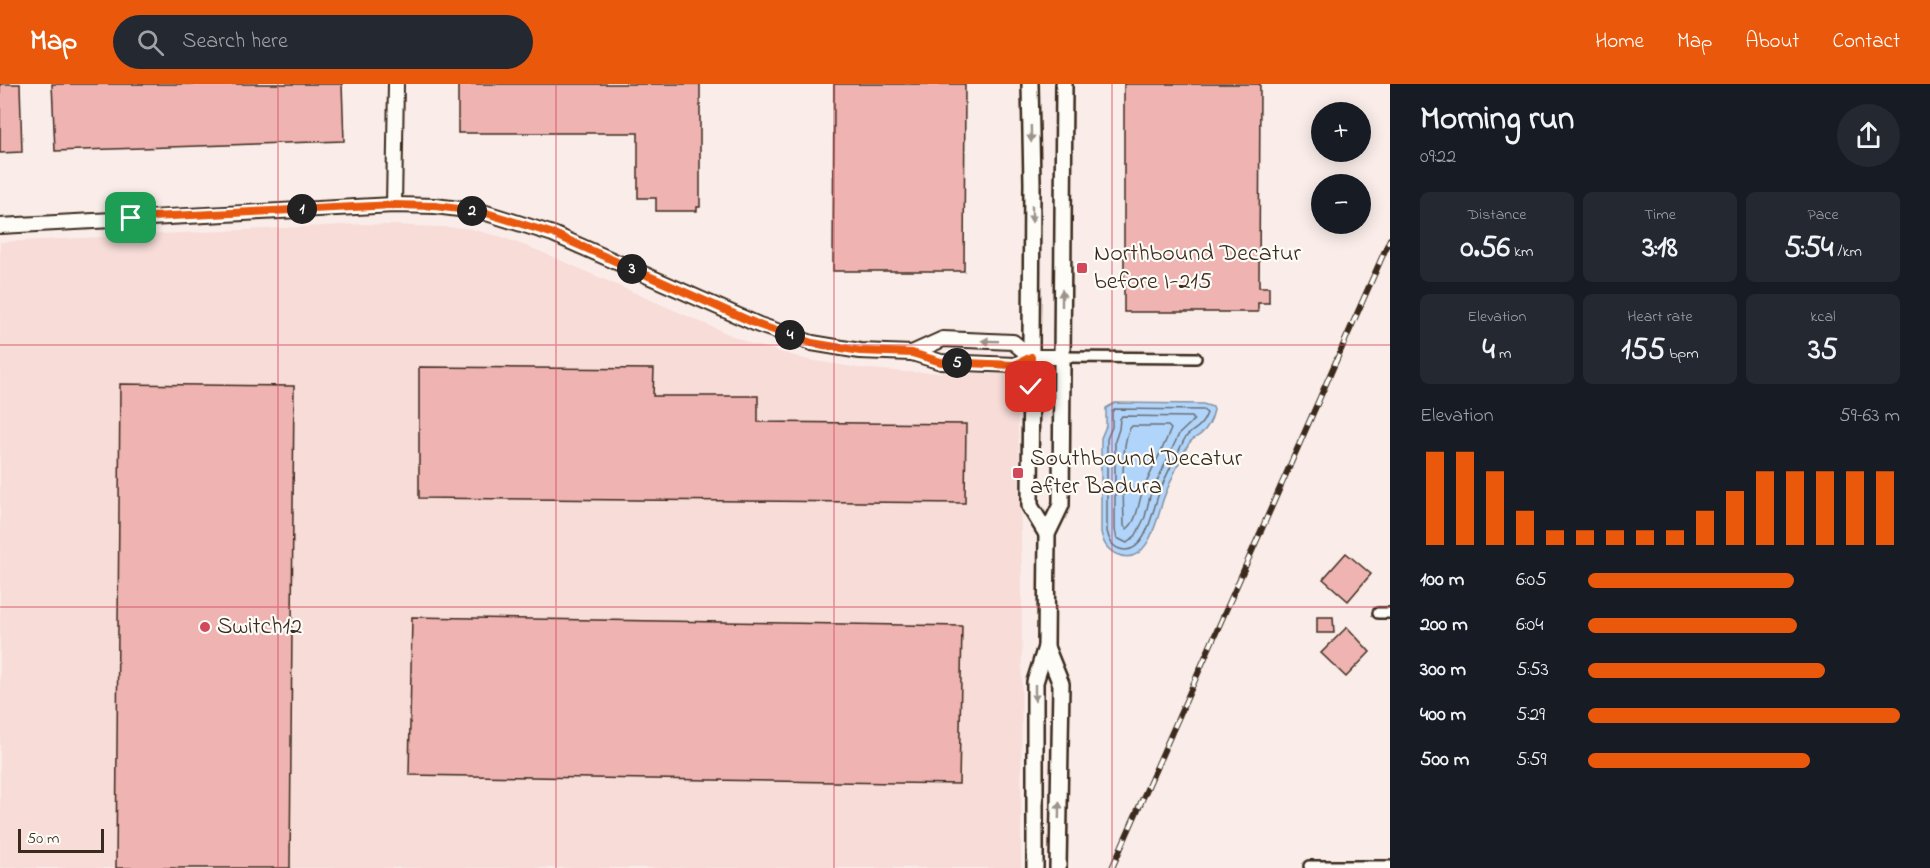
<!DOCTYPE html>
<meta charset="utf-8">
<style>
:root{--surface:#171b24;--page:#242831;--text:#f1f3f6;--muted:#9ea1a6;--accent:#ea580c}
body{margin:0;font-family:"Indie Flower",sans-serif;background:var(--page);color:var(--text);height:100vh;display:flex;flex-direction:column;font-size:22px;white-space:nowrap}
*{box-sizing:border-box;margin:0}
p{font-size:20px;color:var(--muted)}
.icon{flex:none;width:33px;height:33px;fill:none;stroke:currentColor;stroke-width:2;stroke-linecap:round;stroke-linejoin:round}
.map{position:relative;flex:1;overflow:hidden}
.details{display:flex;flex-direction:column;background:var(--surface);width:540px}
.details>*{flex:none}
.tools{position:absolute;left:1311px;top:18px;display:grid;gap:12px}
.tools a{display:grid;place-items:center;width:60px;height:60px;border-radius:50%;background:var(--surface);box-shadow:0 3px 15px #0003;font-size:30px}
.scale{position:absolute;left:18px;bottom:15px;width:86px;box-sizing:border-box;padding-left:6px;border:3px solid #3b2a1e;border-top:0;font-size:16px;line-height:21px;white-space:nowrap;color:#3b2a1e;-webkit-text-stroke:4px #fdfcf7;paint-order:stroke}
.pin{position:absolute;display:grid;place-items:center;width:51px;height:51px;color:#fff;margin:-26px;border-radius:12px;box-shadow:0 3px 9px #0006}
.km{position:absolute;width:30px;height:30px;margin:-15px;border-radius:50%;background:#222;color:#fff;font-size:16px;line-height:30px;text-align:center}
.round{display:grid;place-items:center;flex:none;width:63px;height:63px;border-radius:32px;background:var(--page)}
.headline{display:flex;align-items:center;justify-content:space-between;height:102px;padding:0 30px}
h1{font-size:33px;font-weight:700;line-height:45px}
.figures{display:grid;grid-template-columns:repeat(3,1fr);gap:9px;height:102px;padding:6px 30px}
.figures div{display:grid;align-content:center;border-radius:9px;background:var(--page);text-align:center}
.figures b{font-size:30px;font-weight:700}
.figures small{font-size:16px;font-weight:400}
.figures p{font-size:16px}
.chart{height:168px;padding:12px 30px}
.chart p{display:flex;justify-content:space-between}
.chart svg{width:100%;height:108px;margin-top:6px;stroke:var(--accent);stroke-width:6}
ul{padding:0 30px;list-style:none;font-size:20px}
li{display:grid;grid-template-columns:96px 72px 1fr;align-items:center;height:45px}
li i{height:15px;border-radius:8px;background:var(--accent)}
header{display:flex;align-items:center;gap:36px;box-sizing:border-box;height:84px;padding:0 30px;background:var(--accent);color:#fff}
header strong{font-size:28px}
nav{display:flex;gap:33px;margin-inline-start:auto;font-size:21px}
.search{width:420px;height:54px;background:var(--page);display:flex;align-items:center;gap:15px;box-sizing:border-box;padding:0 21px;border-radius:33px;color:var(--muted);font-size:22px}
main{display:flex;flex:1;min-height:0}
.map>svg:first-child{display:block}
</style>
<header>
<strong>Map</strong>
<div class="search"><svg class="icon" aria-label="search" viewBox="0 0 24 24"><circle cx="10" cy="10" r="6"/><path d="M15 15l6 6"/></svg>Search here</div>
<nav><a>Home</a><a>Map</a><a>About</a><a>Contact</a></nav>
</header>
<main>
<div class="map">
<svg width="1390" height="784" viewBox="0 0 1390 784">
<rect width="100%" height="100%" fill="#faede9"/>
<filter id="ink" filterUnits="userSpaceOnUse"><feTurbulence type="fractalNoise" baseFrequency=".0167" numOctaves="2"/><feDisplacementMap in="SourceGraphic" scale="12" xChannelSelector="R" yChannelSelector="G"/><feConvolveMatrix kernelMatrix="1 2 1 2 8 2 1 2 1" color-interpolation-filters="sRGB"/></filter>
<g filter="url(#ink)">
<!-- built -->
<polygon fill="#f7dcd8" points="362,140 467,144 502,153 544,169 751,260 809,276 859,284 907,288 1006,290 1017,302 1022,492 1021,784 0,784 0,158"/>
<!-- water -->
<path fill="#b1d5fa" stroke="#8291a2" stroke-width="1.5" d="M1115 319 1203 320 1213 323 1214 326C1212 335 1208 344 1201 350 1198 353 1193 354 1190 358 1184 366 1167 405 1163 416 1157 436 1147 485 1116 470 1106 465 1103 458 1101 448V354L1106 342V324Z"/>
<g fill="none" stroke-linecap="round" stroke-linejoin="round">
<!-- shore -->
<g stroke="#6a6e76" stroke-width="1.5">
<path d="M1114 325 1203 326 1207 329C1201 347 1190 345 1184 356 1175 375 1163 396 1157 415 1152 431 1144 473 1120 465 1111 462 1109 455 1107 447V355L1112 343V328Z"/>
<polygon points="1122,332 1192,333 1194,336 1179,350 1150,412 1145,433 1136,451 1127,459 1117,454 1115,446 1115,357 1119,345 1120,335"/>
<path d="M1132 342H1168L1171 345C1162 366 1152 386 1143 406 1138 419 1138 436 1127 445L1124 442C1124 421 1119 355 1132 342Z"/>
</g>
</g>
<!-- building -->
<g fill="#efb3b1" stroke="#3b2a1e" stroke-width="1.5">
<polygon points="0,0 20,0 22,68 0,69"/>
<polygon points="52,0 342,0 344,57 55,67"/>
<polygon points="458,0 700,0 700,123 697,123 697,127 656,127 656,114 638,114 638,49 458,49"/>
<polygon points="834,0 965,0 964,187 833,187"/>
<polygon points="1124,0 1260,0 1259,203 1269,203 1269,219 1258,219 1258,228 1124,228"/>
<polygon points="419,283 654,285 653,312 758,312 758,338 966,340 965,419 419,414"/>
<polygon points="120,300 294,302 290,784 116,784"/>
<polygon points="1346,469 1371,490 1348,517 1323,495"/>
<polygon points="412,533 962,542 959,700 409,691"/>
<polygon points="1317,533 1333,533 1334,549 1317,549"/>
<polygon points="1347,543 1370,568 1346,593 1321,569"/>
</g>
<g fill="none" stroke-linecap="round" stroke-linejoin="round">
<defs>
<g id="street">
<polyline points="1062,273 1196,274"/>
<polyline points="1378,529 1390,529"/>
<polyline points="1309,782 1390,782"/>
</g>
<g id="secondary">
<polyline points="394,121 396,0"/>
<polyline points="0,142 394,121 435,122 483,128 553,150 759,241 812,259 860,267 912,269 941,278 1015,281 1031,273 1062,273"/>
<polyline points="912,269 943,255 1013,258 1031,273"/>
</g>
<g id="primary">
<polyline points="1030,0 1032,99 1030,422 1047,450"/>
<polyline points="1046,563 1061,600 1058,784"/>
<polyline points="1035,784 1035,598 1046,563 1047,450 1061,421 1064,0"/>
</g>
</defs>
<!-- street casing -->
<use href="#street" stroke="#3b2a1e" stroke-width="14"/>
<!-- secondary casing -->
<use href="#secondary" stroke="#3b2a1e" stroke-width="18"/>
<!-- primary casing -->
<use href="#primary" stroke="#3b2a1e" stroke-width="20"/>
<!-- street -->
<use href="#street" stroke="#fdfcf7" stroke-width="9"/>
<!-- secondary -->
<use href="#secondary" stroke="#fdfcf7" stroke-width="14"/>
<!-- primary -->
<use href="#primary" stroke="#fdfcf7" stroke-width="15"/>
<defs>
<polyline id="rail" points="1112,784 1390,155"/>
</defs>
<!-- rail casing -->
<use href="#rail" stroke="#3b2a1e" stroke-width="6"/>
<!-- rail -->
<use href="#rail" stroke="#fdfcf7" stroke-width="4" stroke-dasharray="11" stroke-linecap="butt"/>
</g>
<!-- one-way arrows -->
<defs><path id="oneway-solid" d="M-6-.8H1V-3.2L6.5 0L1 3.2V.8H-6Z" transform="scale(1.5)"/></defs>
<g fill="#9c938a">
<use href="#oneway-solid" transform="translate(1031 50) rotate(89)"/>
<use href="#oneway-solid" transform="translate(1032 130) rotate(90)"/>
<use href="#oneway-solid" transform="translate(1062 214) rotate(-90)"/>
<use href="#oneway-solid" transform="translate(990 257) rotate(-178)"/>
<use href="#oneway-solid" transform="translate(1035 609) rotate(90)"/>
<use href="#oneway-solid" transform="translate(1059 726) rotate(-89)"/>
</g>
</g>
<g fill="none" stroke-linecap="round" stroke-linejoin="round" filter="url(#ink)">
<defs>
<polyline id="route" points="131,134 394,121 435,122 483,128 554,150 759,241 812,259 860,267 912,269 941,278 1015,281 1031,273 1031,303"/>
</defs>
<!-- route casing -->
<use href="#route" stroke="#fff" stroke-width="12"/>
<!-- route -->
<use href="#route" stroke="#ea580c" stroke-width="8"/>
</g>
<!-- grid -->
<path fill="none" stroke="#d1495b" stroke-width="1.5" stroke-opacity="0.55" d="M278 0V784M556 0V784M834 0V784M1112 0V784M0 261H1390M0 523H1390"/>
<!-- markers -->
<g fill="#d1495b" stroke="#fdfcf7" stroke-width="2">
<rect x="1076" y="178" width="12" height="12" rx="3"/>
<rect x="1012" y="383" width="12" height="12" rx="3"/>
<circle cx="205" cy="543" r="6"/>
</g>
<g text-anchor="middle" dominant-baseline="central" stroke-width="4.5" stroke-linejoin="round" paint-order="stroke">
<!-- poi labels -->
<g font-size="24" fill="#3b2a1e" stroke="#fdfcf7" text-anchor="start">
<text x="1094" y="170">Northbound Decatur<tspan x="1094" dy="28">before I-215</tspan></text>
<text x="1030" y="375">Southbound Decatur<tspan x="1030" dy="28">after Badura</tspan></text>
<text x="217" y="543">Switch12</text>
</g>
</g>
</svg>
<div class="tools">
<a>+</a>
<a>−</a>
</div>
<div class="scale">50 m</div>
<div class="pin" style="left:131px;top:134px;background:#1e9e55"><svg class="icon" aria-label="arrive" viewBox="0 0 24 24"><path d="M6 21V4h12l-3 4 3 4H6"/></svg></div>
<div class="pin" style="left:1031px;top:303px;background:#d93025"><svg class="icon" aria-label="check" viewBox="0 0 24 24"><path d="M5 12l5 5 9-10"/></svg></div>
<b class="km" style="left:302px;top:125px">1</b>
<b class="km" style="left:472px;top:127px">2</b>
<b class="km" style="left:632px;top:185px">3</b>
<b class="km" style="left:790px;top:251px">4</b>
<b class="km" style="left:957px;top:279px">5</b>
</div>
<section class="details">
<div class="headline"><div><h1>Morning run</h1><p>09:22</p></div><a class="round"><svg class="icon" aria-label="share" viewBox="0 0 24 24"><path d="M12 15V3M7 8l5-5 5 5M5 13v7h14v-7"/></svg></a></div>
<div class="figures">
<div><p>Distance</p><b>0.56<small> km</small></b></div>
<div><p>Time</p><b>3:18</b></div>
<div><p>Pace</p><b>5:54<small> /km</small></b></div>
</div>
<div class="figures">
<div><p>Elevation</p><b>4<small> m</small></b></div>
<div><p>Heart rate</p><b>155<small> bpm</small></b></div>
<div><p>kcal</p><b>35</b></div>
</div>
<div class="chart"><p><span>Elevation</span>59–63 m</p>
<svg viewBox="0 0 160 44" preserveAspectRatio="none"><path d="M5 44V6M15 44V6M25 44V14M35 44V30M45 44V38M55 44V38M65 44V38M75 44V38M85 44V38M95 44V30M105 44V22M115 44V14M125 44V14M135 44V14M145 44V14M155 44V14"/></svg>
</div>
<ul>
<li><b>100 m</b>6:05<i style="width:66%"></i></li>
<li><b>200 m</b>6:04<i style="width:67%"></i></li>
<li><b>300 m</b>5:53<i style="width:76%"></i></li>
<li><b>400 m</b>5:29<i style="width:100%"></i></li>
<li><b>500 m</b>5:59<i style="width:71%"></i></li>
</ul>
</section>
</main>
